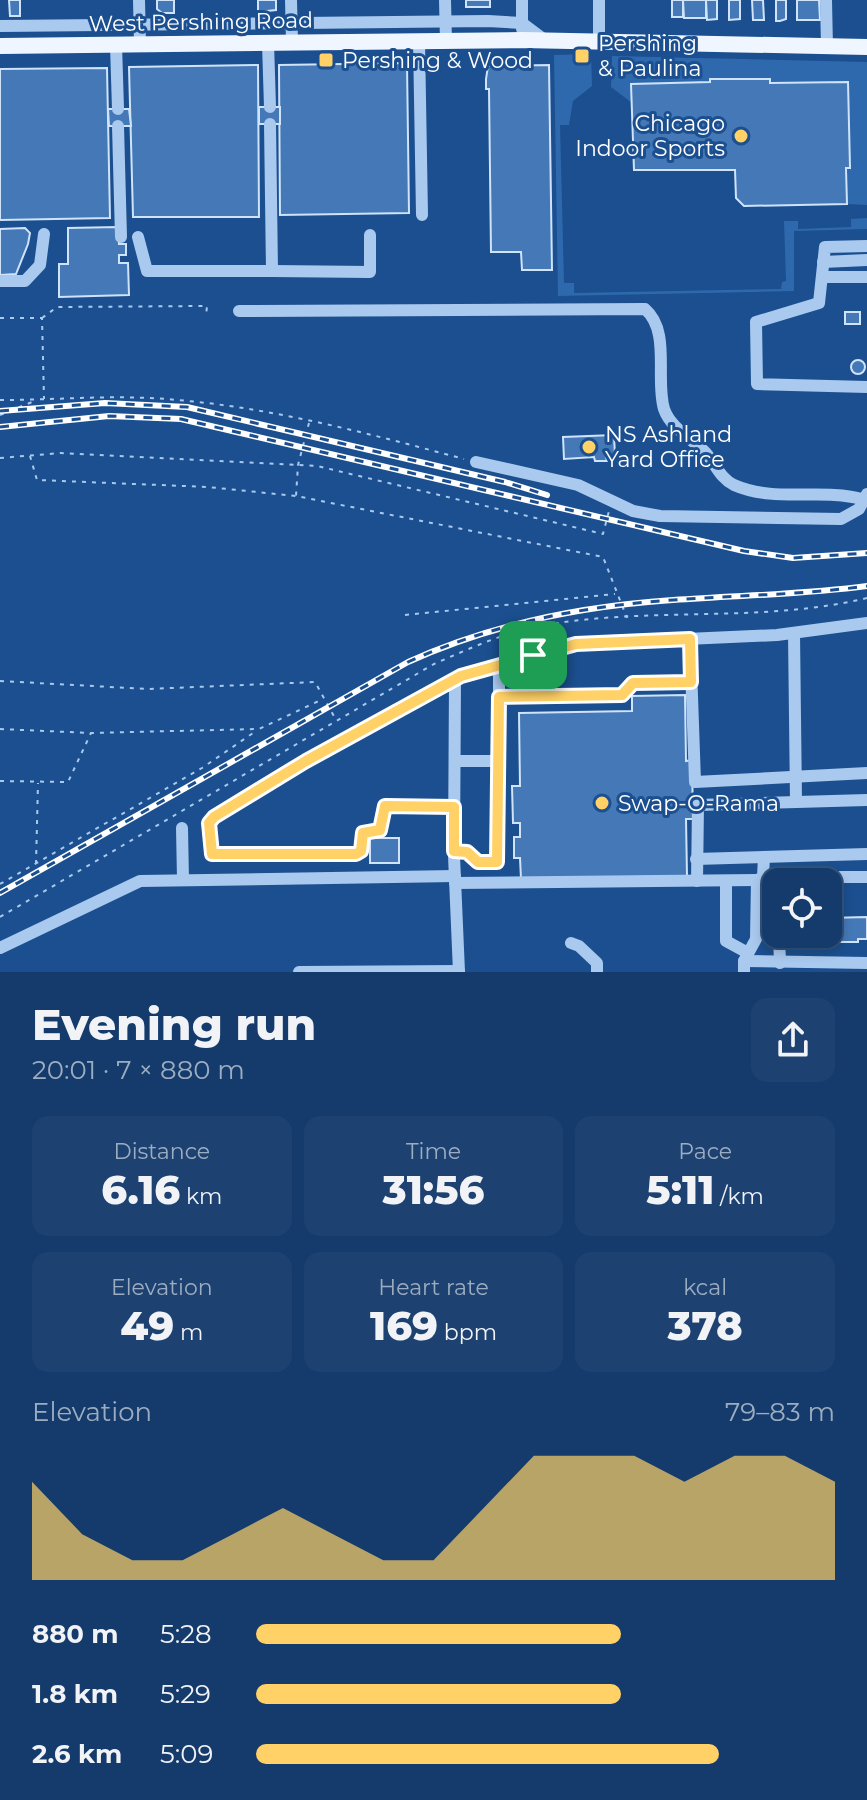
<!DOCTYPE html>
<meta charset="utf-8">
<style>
:root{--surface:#143b6b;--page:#1d4271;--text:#f1f3f6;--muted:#9dadc1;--line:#33557e;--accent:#ffd166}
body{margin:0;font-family:Montserrat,sans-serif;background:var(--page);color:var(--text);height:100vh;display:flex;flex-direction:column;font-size:30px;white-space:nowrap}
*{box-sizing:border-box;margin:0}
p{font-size:26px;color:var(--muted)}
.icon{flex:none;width:44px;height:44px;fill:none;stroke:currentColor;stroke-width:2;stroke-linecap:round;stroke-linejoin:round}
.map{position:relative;height:972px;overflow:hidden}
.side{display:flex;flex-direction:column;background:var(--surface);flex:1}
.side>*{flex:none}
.fabs{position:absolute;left:762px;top:868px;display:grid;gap:16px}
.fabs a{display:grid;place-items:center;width:80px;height:80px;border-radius:16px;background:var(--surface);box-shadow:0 4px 12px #0003,0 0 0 2px var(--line);font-size:40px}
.pin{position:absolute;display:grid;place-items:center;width:68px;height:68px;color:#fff;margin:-34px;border-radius:16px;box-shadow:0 4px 12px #0006}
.round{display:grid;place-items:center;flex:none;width:84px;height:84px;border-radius:16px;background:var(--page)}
.headline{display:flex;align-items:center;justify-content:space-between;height:136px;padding:0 32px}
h1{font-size:44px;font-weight:800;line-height:60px}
.figures{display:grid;grid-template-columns:repeat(3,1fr);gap:12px;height:136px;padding:8px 32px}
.figures div{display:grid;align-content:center;border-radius:16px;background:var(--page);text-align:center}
.figures b{font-size:40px;font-weight:800}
.figures small{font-size:22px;font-weight:400}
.figures p{font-size:22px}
.chart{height:224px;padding:16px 32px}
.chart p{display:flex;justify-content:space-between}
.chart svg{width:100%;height:144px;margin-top:8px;fill:var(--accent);opacity:.7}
ul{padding:0 32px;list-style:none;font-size:26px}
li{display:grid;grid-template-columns:128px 96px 1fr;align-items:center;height:60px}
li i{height:20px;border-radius:10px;background:var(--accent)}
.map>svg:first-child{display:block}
</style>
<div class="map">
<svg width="867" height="972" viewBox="0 0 867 972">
<rect width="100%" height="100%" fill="#1b4f8f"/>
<!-- green -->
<g fill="#2e69ad">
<polygon points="591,54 592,86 573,101 569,125 560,125 564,283 574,283 574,293 781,289 782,282 786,281 784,221 798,221 798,229 851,227 851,219 867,218 867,229 794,231 794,291 558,296 554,55"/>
<polygon points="612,56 867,62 867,205 847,204 848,82 770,83 769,79 711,79 710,82 632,103 611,87"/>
</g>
<!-- building -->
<g fill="#4478b7" stroke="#cfe3fa" stroke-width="2">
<polygon points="9,0 20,0 20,16 10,16"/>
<polygon points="157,0 174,0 174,13 162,13 157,9"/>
<polygon points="258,0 276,0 276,10 258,12"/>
<rect x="466" y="0" width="24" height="7"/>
<rect x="672" y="0" width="11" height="17"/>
<polygon points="683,0 706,0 706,18 684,18"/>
<polygon points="706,0 717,0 717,19 707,20"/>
<polygon points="729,0 740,0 740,19 729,20"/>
<polygon points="752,0 763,0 764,20 753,20"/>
<polygon points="776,0 786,0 786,19 780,21 776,21"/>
<polygon points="797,0 819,0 820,20 797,20"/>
<polygon points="407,63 409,213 280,215 279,65"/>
<polygon points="258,65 259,217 133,217 129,67"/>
<polygon points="549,65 552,270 522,270 521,252 491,252 489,89 486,89 486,79 488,66"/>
<polygon points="107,68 110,218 0,220 0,69"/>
<polygon points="710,79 770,79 770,83 848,82 850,168 846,168 847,204 744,206 736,198 735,170 634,170 631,84 710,82"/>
<rect x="259" y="107" width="21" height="17"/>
<polygon points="108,109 129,109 131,126 109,126"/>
<polygon points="118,227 119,244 126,244 126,255 119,255 119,263 128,263 129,295 59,297 59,264 68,264 68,228"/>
<polygon points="25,228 30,233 28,244 16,274 0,275 0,229"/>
<rect x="845" y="312" width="15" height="12"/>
<circle cx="858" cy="367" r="7"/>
<polygon points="614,435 615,456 606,457 607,461 595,461 594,457 564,459 563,437"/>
<polygon points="685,695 686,761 692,760 693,819 686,819 687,876 521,879 520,858 514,858 514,837 520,837 520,823 513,823 512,786 520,786 519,713 632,711 632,696"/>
<rect x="370" y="838" width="29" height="25"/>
<polygon points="867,917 867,939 858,939 858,942 825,942 828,918"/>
</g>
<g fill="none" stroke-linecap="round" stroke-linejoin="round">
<!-- path -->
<g stroke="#a9c9ee" stroke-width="2" stroke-dasharray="4 6" stroke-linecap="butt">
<polyline points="0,318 42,318 44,399"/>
<polyline points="42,318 57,307 207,306 206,316"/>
<path d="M0 400C59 400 118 394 177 400 274 408 370 434 464 459"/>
<polyline points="0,415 32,402"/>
<polyline points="309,423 298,465 296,496 603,557 627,618"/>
<polyline points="30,456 37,480 208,487 296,496"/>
<polyline points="0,458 61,453 317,466 603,534 609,511"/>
<polyline points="405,615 615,594"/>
<polyline points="0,681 148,689 315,682 336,720"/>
<polyline points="0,729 91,733 259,729 321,700"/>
<polyline points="0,781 68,782 91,733"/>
<polyline points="36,864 38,783"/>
<polyline points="0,884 202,768 256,731"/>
<path d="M0 917 434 664C464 651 494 637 526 629 638 604 755 625 867 598"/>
</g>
<!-- minor -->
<g stroke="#a9c9ee" stroke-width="12">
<polyline points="139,0 140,45"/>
<polyline points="291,0 292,42"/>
<polyline points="445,0 446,41"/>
<polyline points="522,0 522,29"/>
<polyline points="599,0 599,43"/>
<polyline points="826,0 827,47"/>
<polyline points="0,26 488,21 522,23 546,41"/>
<polyline points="419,41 422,215"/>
<polyline points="268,43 270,107"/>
<polyline points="116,45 118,109"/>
<polyline points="118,126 121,237"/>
<polyline points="138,237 147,271 272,271 270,124"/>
<polyline points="867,246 825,247 819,303 756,322 757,384 867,387"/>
<polyline points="823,262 867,260"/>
<polyline points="272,271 370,272 370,235"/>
<polyline points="822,277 867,277"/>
<polyline points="0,281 25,281 40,265 44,234"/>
<path d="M239 311 645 309C671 331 655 379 664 409 671 429 693 439 706 453 716 465 720 478 734 485 775 503 821 488 862 499"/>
<polyline points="476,462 578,485 633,511 660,516 841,519 859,509 867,494"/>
<polyline points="794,633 796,801"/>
<polyline points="690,639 695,782 867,773"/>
<polyline points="499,665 499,761"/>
<polyline points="455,681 461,676 576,644 777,635 867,623"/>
<polyline points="499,697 622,695 633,683 691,682"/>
<path d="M454 807 385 806 380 830 363 833 361 851 356 854 225 855 212 854 209 823 214 817 306 761 455 681C455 738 454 795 454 851V856L459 972"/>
<polyline points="182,828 183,880"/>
<polyline points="454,851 467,852 478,862 497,862 499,852 499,761 455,761"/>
<polyline points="696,859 867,854"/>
<polyline points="763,877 867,877"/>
<polyline points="697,881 698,805 867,800"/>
<polyline points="726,881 726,941 748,953"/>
<polyline points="455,883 757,880"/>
<polyline points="779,934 780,963"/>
<polyline points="571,943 579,946 597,963 597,972"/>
<polyline points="0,948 140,881 455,876"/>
<polyline points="744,961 867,963"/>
<polyline points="299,972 459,971"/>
<polyline points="744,972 744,961 756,939 757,880 763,877 764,857"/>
</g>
<!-- major -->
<polyline stroke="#f0f6ff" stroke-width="16" points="0,46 522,40 867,47"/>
<defs>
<g id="rail">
<polyline points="0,411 105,403 187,407 505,482 547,495"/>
<polyline points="0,427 109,416 181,419 744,551 793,558 867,553"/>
<path d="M0 893 408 662C491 624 583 606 673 600 738 595 802 595 867 586"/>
</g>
</defs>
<!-- rail casing -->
<use href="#rail" stroke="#fff" stroke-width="6"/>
<!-- rail -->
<use href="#rail" stroke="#1b4f8f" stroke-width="3" stroke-dasharray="9" stroke-linecap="butt"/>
</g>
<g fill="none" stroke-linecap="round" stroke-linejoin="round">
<defs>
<polygon id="route" points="690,639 691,682 633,683 622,695 499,697 497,862 478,862 467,852 454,851 454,807 385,806 380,830 363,833 361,851 356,854 212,854 209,823 214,817 306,761 461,676 576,644"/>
</defs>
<!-- route casing -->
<use href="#route" stroke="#fff" stroke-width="16"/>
<!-- route -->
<use href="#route" stroke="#ffd166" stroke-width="10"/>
</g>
<!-- markers -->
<g fill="#ffd166" stroke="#1b4f8f" stroke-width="3">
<rect x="574" y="48" width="16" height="16" rx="4"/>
<rect x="318" y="52" width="16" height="16" rx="4"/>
<circle cx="741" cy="136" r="8"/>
<circle cx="589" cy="447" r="8"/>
<circle cx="602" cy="803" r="8"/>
</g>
<g text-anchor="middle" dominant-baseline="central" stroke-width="6" stroke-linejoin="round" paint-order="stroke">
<!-- street labels -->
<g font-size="22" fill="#fff" stroke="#1b4f8f">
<text transform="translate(201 22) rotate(-1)">West Pershing Road</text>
</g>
<!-- poi labels -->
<g font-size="22" fill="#fff" stroke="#1b4f8f" text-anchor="start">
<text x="598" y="43">Pershing<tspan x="598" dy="25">&amp; Paulina</tspan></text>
<text x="342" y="60">Pershing &amp; Wood</text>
<text x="725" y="123" text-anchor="end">Chicago<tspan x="725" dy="25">Indoor Sports</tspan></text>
<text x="605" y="434">NS Ashland<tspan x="605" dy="25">Yard Office</tspan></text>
<text x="618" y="803">Swap-O-Rama</text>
</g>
</g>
</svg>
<div class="fabs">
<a><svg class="icon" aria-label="locate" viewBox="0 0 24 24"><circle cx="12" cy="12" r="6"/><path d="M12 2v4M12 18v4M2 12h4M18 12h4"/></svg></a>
</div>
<div class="pin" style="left:533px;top:655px;background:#1e9e55"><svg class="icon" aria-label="arrive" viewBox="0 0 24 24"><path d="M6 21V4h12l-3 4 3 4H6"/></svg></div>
</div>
<section class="side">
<div class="headline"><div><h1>Evening run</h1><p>20:01 · 7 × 880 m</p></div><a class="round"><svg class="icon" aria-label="share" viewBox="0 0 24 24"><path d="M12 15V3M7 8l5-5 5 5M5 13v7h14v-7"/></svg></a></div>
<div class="figures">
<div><p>Distance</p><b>6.16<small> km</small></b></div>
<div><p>Time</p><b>31:56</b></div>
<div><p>Pace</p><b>5:11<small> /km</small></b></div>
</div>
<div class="figures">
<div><p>Elevation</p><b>49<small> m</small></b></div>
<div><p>Heart rate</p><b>169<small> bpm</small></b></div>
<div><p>kcal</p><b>378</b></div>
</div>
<div class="chart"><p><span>Elevation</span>79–83 m</p>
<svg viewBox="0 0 160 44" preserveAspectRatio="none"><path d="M0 44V14L10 30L20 38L30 38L40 30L50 22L60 30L70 38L80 38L90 22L100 6L110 6L120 6L130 14L140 6L150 6L160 14V44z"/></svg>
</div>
<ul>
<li><b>880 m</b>5:28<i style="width:63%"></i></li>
<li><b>1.8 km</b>5:29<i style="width:63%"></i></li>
<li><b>2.6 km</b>5:09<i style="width:80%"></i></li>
</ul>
</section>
